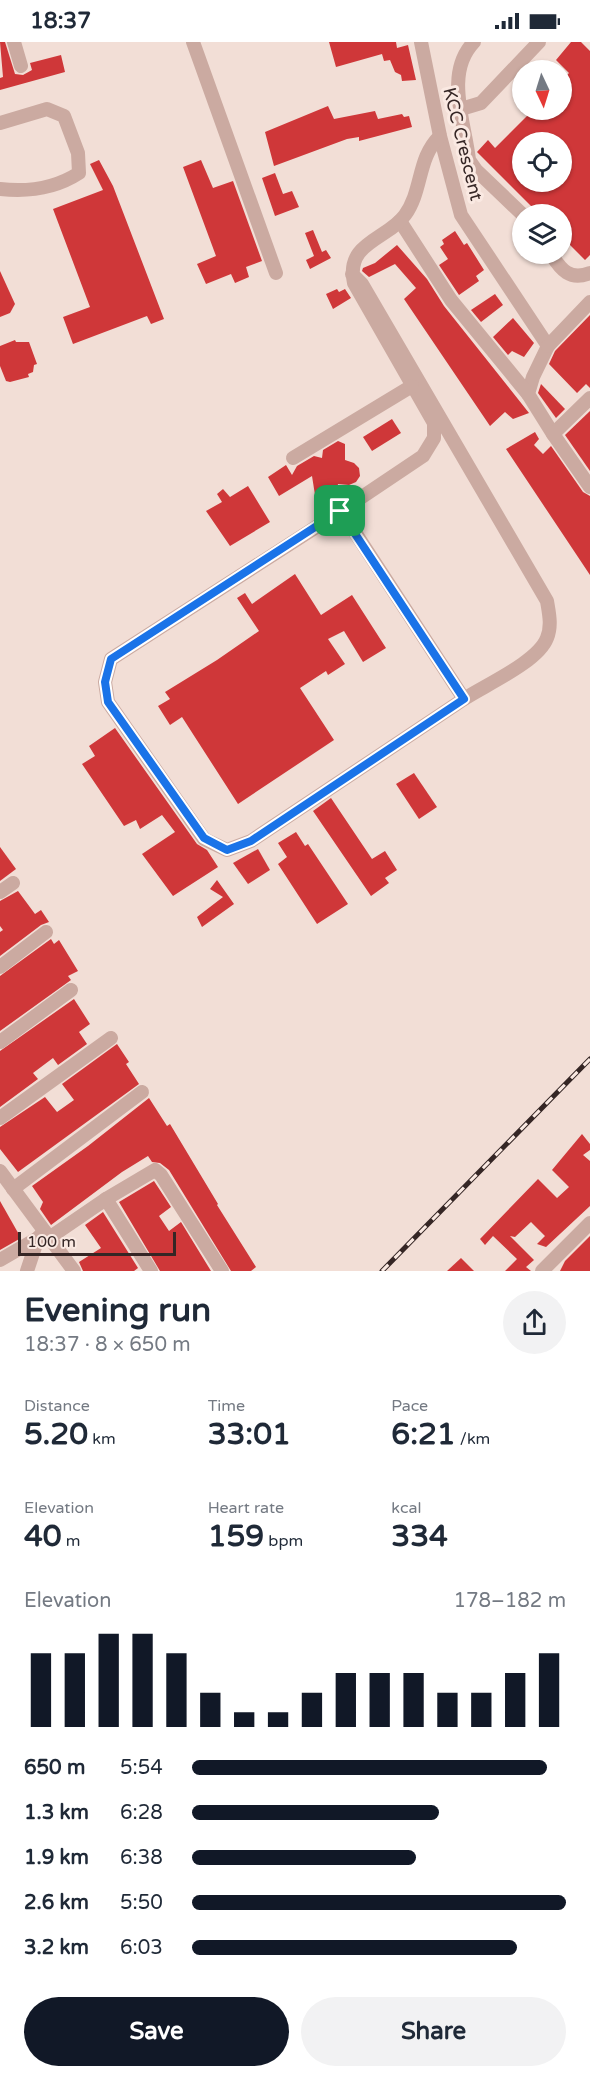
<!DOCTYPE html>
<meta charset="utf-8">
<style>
:root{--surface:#fff;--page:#f2f2f3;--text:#1f2937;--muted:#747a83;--accent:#111827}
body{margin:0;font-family:"Varela Round",sans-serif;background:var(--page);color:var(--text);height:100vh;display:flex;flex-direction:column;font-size:22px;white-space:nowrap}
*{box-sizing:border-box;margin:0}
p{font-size:20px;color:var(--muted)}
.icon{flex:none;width:33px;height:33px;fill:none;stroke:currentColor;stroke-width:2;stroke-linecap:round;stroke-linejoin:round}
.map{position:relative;height:1229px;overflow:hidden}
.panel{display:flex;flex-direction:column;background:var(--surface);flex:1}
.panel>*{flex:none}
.needle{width:39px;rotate:176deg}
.buttons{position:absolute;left:512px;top:18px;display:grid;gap:12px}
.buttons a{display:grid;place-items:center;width:60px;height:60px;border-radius:50%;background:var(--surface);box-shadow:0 2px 4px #0004;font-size:30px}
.scale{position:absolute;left:18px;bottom:15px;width:158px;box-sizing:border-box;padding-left:6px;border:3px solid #352625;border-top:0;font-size:16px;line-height:21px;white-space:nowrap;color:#352625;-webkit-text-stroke:4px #fae9e2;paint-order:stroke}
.pin{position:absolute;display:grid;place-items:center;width:51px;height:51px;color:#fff;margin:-26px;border-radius:12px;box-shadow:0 3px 9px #0006}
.round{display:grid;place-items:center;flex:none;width:63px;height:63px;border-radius:32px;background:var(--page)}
.head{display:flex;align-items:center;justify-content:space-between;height:102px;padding:0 24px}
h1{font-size:33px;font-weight:700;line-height:45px}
.metrics{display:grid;grid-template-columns:repeat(3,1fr);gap:9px;height:102px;padding:6px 24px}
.metrics div{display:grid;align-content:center}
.metrics b{font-size:30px;font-weight:700}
.metrics small{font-size:16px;font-weight:400}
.metrics p{font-size:16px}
.chart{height:168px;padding:12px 24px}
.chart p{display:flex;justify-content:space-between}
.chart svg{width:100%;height:108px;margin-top:6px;stroke:var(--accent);stroke-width:6}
.cta{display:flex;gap:12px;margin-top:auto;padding:12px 24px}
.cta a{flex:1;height:69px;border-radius:36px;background:var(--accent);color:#fff;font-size:24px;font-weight:700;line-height:69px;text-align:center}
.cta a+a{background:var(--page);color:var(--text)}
ul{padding:0 24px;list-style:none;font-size:20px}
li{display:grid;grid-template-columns:96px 72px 1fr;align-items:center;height:45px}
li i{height:15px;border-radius:8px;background:var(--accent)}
.status{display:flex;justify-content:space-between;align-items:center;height:42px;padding:0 30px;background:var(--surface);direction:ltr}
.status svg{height:16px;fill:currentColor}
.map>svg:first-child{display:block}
</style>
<div class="status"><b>18:37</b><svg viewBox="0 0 49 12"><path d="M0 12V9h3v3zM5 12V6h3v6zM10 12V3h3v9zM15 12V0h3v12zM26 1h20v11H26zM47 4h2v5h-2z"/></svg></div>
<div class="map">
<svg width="590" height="1229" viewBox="0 0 590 1229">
<rect width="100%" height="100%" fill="#f2ded6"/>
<!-- building -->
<g fill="#cf3739" fill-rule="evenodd">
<polygon points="0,0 5,0 15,32 23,33 32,28 30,21 61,13 65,30 0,48 0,36 3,35"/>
<polygon points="329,0 396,0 397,6 408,3 416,38 402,39 401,33 395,30 390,18 384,19 382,12 336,25"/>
<path d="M571 0H581L590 9V213L585 218 561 194V172H539L477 110 488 98 495 106 533 68H561V39L569 31 556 18ZM522 100H561V140H522Z"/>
<polygon points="328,64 334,77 375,69 378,77 402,72 404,75 409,74 412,85 359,99 359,95 347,97 274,124 265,90"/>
<polygon points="99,118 113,144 164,277 151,282 147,274 73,302 63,275 90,265 53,167 103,148 90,122"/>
<polygon points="201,118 213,146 233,139 262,219 246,225 249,235 235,241 231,232 206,242 197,222 216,214 183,125"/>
<polygon points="275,131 283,152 292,149 299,165 275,174 262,136"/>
<polygon points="313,188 322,210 326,208 331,216 310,227 306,218 314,214 305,191"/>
<polygon points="455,189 464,203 467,201 484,228 476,234 479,239 459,253 439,223 448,217 440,205 444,202 442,198"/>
<polygon points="397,203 427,237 444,264 529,371 513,377 505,370 490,384 404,257 416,246 395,222 369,235 362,229 363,226 375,221"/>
<polygon points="0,229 15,262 10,271 0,275"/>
<polygon points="337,247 339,250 345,247 351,256 333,267 326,252"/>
<polygon points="495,252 503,263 481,280 471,268"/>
<polygon points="590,273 590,346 586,342 577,351 549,322 555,309"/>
<polygon points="513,276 534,301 524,315 512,309 508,313 493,295"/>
<polygon points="15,298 16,300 29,300 37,322 34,323 33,330 28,332 29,335 10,340 6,339 0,324 0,304"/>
<polygon points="541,342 565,367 556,376 538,351"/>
<polygon points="590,369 590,429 565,393"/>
<polygon points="392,377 401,391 372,409 363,395"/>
<polygon points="535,390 539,397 534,403 543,412 551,404 583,450 590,454 590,533 506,407"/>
<polygon points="338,399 345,402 345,418 354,421 359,426 360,434 356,440 349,443 338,442 336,453 325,458 315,453 312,434 279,454 268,435 286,423 292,433 297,424 314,414 322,416 323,408"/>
<polygon points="248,444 270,480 230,504 206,469 222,460 217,452 223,447 230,455"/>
<polygon points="295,532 321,573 352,553 386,606 363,620 344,589 328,597 345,622 328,633 326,629 300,646 334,698 238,762 182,675 170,683 158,664 170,657 165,650 217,618 259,589 237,556 245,551 252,562"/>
<polygon points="115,686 197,802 207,808 218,825 173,854 142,812 175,790 162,773 140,787 136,778 124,784 82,722 95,714 89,704"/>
<polygon points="414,731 437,765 419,777 396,742"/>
<polygon points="331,756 372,817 385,809 397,828 385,836 389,841 371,854 313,769"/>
<polygon points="296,790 305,804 308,802 348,862 317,882 278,822 287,815 278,801"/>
<polygon points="0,805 16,827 0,839"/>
<polygon points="258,807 270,828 248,842 233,821"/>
<polygon points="217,838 234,862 202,885 197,875 223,855 210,847"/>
<polygon points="18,849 35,872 41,868 49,880 41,883 0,914 0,890 3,888 0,884 0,859"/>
<polygon points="51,897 54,902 59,898 78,929 68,934 71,938 0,989 0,934"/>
<polygon points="74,957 90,982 79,990 87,1002 58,1023 53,1016 33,1031 38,1037 0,1065 0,1009"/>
<polygon points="117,1002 129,1020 126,1022 139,1042 18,1130 0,1107 0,1085 45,1055 57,1070 74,1058 62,1042"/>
<polygon points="149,1056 167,1084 170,1082 218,1162 217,1163 256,1225 251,1229 231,1229 169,1128 160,1121 152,1120 148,1114 122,1130 51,1183 40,1167 43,1160 32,1144 88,1104"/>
<polygon points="582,1092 590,1102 590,1108 583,1113 590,1119 590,1164 546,1205 537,1202 545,1194 531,1180 515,1195 510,1194 534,1218 526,1225 531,1229 505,1229 517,1217 493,1194 485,1203 480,1197 538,1137 557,1156 569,1145 552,1128"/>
<polygon points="154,1139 171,1165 159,1174 169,1189 181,1180 211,1229 160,1229 119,1160"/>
<polygon points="0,1159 21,1196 0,1208"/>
<polygon points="103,1170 138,1226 134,1229 83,1229 79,1220 101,1206 85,1183"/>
<polygon points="590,1194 590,1229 560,1229 565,1219"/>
<polygon points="461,1216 474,1229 447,1229"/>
</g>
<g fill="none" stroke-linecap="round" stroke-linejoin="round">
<!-- minor -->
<g stroke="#cbaaa1" stroke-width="14">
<polyline points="14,0 21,24"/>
<polyline points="193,0 276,231"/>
<polyline points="421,0 440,94 461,173 548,304 533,335 528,352 553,392"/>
<path d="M474 0C444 31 465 80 469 118L476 128 522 172"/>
<polyline points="461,67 481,61 539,0"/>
<path d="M0 81 47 67 64 74 78 111 79 131C56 146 27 150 0 147"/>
<polyline points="400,179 451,258 528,352"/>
<path d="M551 212C561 228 570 239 590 231"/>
<path d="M352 232 362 242 547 559C549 571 552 584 547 596 538 620 485 643 464 657L341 469 423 414 434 396V381L354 241C345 200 387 198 405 173 423 148 417 116 440 94"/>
<polyline points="548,304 590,260"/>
<polyline points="590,356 553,392 590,445"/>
<polyline points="293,416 412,344"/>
<polyline points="341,469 111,617 105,640 108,660 204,797 227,808 251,799 464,657"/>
<polyline points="0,850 13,841"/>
<polyline points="0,925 46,890"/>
<polyline points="0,1000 71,948"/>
<polyline points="0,1076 111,996"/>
<polyline points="0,1129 74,1229"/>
<polyline points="13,1147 142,1050"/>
<polyline points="106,1157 151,1229"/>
<polyline points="49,1196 106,1157 155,1128 161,1133 222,1229"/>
<polyline points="0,1218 38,1196"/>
<polyline points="27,1229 38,1196 44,1189"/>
<polyline points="542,1229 590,1181"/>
</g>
<defs>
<polyline id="rail" points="382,1229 590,1017"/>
</defs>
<!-- rail casing -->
<use href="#rail" stroke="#352625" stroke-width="5"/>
<!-- rail -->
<use href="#rail" stroke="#fae9e2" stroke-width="3" stroke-dasharray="9" stroke-linecap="butt"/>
</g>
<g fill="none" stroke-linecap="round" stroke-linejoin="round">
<defs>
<polygon id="route" points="340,469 464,657 251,799 227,808 204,796 108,660 105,640 111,617"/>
</defs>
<!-- route casing -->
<use href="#route" stroke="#fff" stroke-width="12"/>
<!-- route -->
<use href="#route" stroke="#1a73e8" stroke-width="8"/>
</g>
<g text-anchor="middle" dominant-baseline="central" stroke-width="6" stroke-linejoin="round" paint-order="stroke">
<!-- street labels -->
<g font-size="18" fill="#352625" stroke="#fae9e2">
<text transform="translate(463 102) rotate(76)">KCC Crescent</text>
</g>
</g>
</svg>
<div class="buttons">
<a><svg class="needle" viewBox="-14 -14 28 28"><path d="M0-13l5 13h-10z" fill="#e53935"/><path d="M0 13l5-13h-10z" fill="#747a83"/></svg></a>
<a><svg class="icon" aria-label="locate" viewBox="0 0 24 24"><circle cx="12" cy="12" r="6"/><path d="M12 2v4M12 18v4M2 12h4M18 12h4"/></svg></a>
<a><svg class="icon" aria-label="layers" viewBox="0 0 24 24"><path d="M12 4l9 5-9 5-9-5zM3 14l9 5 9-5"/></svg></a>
</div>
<div class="scale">100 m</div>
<div class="pin" style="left:340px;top:469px;background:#1e9e55"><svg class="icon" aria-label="arrive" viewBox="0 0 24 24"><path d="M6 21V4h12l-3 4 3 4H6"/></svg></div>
</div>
<section class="panel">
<div class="head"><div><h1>Evening run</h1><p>18:37 · 8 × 650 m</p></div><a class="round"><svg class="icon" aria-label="share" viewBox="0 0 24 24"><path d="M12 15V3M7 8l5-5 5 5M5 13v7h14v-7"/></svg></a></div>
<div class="metrics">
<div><p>Distance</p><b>5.20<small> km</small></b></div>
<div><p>Time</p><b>33:01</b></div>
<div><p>Pace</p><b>6:21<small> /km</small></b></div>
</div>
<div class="metrics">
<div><p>Elevation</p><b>40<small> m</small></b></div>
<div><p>Heart rate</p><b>159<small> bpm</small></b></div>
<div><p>kcal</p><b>334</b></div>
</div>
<div class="chart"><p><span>Elevation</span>178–182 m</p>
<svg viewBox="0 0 160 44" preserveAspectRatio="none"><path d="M5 44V14M15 44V14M25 44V6M35 44V6M45 44V14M55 44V30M65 44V38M75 44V38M85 44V30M95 44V22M105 44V22M115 44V22M125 44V30M135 44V30M145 44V22M155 44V14"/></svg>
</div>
<ul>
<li><b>650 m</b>5:54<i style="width:95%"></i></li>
<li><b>1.3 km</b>6:28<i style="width:66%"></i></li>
<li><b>1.9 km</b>6:38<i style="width:60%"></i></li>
<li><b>2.6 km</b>5:50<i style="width:100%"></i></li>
<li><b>3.2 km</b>6:03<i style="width:87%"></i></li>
</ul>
<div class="cta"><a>Save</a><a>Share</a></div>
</section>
